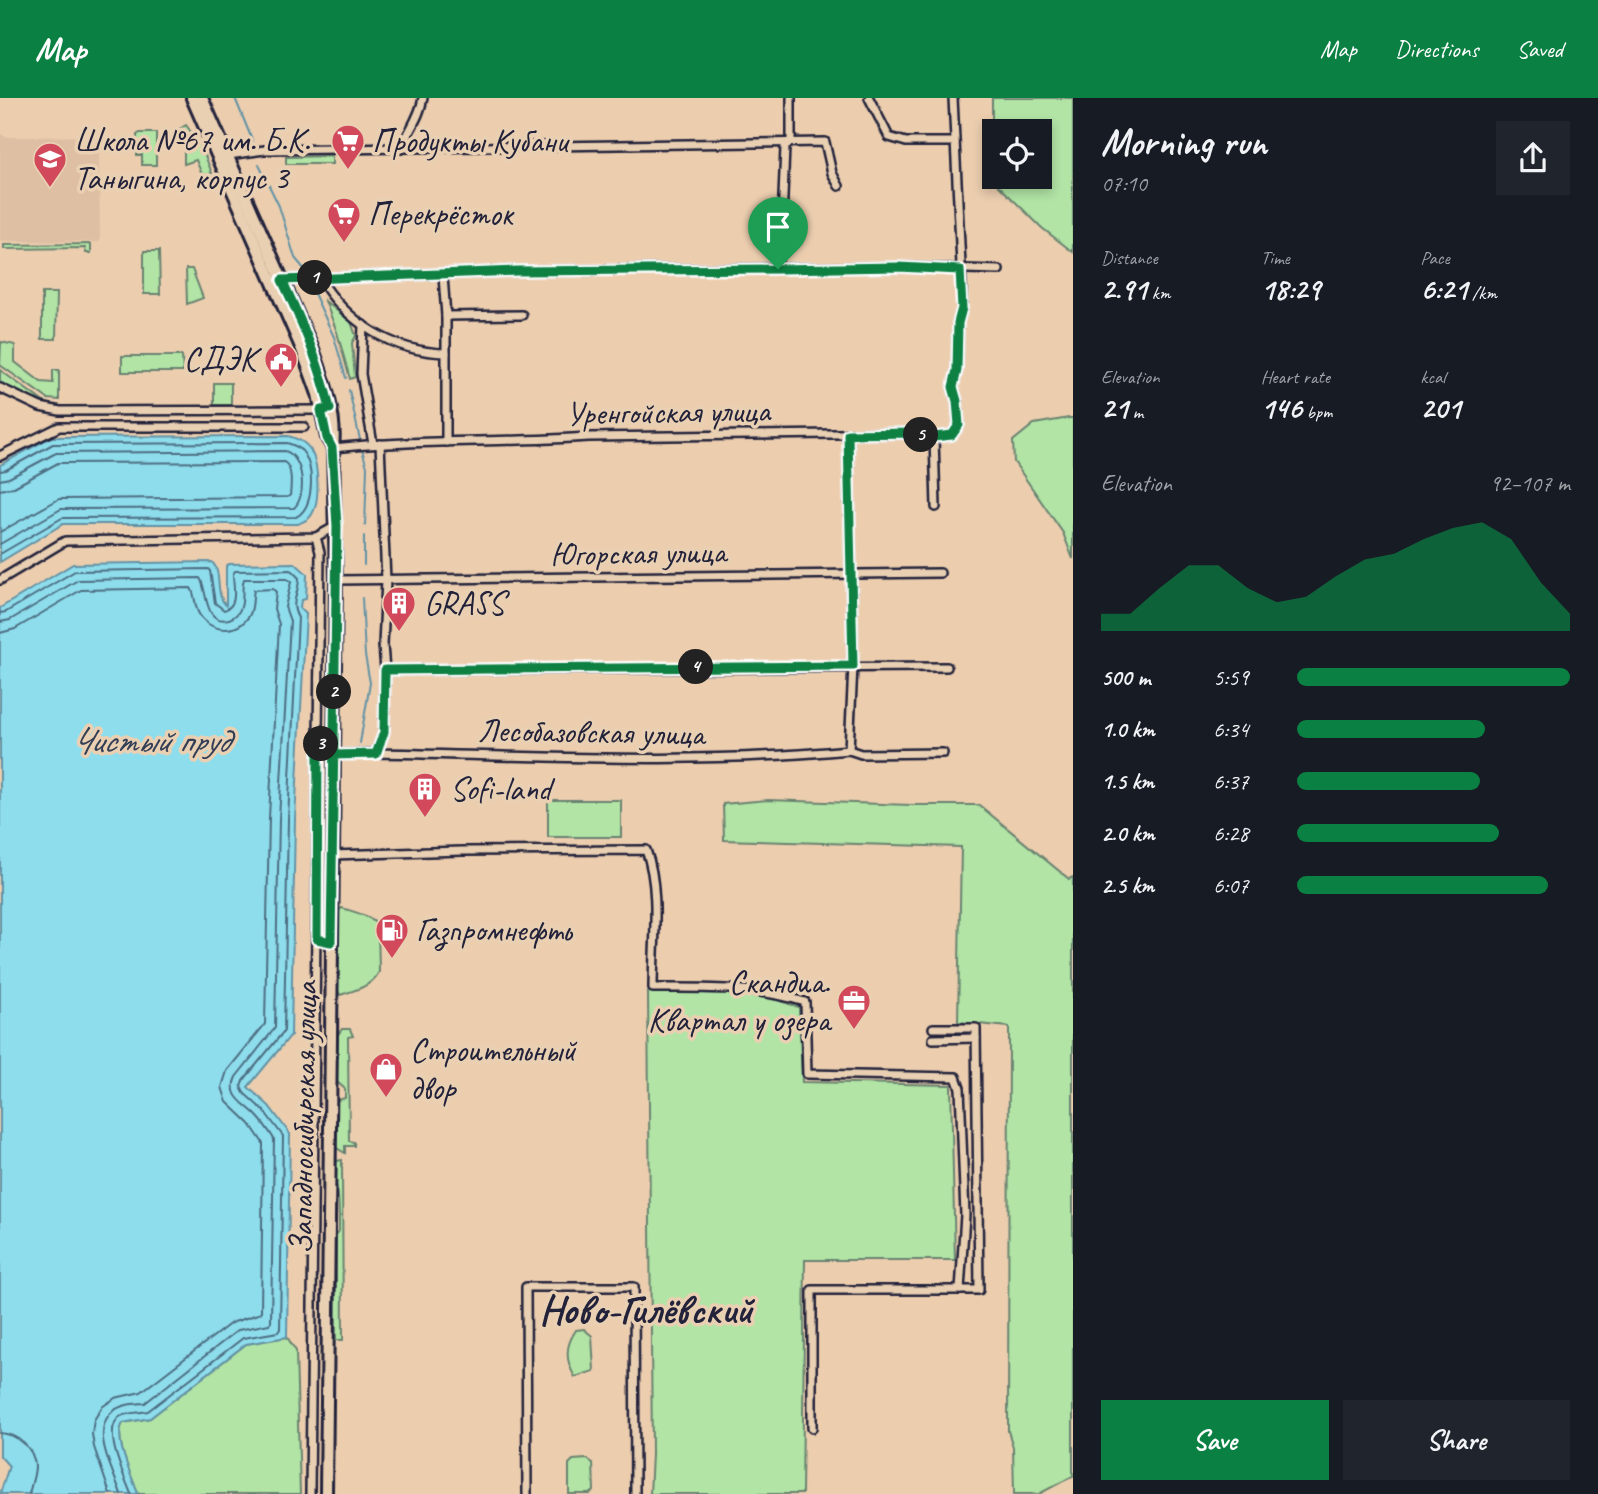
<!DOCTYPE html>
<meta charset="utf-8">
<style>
:root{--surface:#171b24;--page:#20242c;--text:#f1f3f6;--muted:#9ea1a6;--accent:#0b8043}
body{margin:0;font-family:Caveat,sans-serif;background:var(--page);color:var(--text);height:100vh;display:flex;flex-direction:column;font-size:26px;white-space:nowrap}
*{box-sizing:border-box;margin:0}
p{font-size:23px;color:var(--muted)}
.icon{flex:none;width:38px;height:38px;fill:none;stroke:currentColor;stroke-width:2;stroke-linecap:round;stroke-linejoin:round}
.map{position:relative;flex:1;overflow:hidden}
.details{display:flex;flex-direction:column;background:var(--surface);width:525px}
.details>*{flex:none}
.fabs{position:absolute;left:982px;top:21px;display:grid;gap:14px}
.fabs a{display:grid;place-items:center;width:70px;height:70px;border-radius:0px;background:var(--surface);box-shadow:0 4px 10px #0003;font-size:35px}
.pin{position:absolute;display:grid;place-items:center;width:60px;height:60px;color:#fff;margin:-72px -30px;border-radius:50% 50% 50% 0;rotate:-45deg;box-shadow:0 0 7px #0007}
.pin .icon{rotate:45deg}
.km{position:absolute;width:35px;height:35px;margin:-18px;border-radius:50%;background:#222;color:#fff;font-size:19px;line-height:35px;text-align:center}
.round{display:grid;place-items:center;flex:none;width:74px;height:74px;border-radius:0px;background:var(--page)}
.overview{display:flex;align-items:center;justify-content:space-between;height:119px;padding:0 28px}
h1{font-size:38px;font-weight:600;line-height:52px}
.metrics{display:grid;grid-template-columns:repeat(3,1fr);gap:10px;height:119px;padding:7px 28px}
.metrics div{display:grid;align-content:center}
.metrics b{font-size:30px;font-weight:600}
.metrics small{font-size:19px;font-weight:400}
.metrics p{font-size:19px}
.chart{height:196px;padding:14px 28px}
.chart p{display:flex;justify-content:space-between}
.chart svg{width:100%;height:126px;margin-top:7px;fill:var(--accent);opacity:.7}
.button{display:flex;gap:14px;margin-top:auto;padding:14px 28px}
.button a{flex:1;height:80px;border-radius:0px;background:var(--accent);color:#fff;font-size:28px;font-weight:600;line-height:80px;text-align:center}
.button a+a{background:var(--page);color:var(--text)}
ul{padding:0 28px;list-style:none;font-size:23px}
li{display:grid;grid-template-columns:112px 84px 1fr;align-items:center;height:52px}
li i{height:18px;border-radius:9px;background:var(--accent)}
header{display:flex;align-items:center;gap:42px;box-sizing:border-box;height:98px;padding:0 35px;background:var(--accent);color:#fff}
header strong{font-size:33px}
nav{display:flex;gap:38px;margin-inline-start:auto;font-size:24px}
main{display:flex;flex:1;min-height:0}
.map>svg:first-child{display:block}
</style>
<header>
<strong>Map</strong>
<nav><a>Map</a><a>Directions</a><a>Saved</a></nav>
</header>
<main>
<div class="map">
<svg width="1073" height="1396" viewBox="0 0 1073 1396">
<rect width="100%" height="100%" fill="#ecceaf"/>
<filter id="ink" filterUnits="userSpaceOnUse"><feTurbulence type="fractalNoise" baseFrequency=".0143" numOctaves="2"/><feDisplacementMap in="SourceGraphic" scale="14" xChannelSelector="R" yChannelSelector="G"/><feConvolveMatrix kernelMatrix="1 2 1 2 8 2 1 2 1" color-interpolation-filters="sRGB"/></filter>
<g filter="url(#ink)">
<!-- built -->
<polygon fill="#debfa3" points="0,35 5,39 99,38 100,144 0,143"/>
<!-- green -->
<g fill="#b1e4a5" stroke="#6a8370" stroke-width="2" fill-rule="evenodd">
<path d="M992 0H1073V154L1042 130 992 81ZM994 33H1040V79H994Z"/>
<polygon points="186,27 202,50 212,75 203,79 196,62 184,66 184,43 178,32"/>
<polygon points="140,35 156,35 156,67 142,67 142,57 137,57 137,37"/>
<polygon points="332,58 332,66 286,66 286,59"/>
<polygon points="91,146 91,155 86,155 85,150 4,151 4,147"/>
<polygon points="144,153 159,153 160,196 144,196"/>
<polygon points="186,171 192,171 203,200 187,206"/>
<polygon points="42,195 57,195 56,241 42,241"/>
<polygon points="325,203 351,224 356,238 352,245 355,279 350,281 337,234"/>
<polygon points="1,244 15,247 15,264 41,284 53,285 53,272 59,272 59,302 48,301 0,267"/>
<polygon points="122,258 182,258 183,274 122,274"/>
<path d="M0 272 45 305 60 308C37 304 19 296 0 284Z"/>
<rect x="214" y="285" width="17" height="22"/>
<polygon points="1069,320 1073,320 1073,461 1063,435 1014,364 1013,343 1034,326"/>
<rect x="548" y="702" width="73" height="37"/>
<polygon points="768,702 911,707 979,707 1069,781 1073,779 1073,1378 1039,1396 1014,1396 1013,1349 1008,1333 1009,929 958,924 961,749 724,742 723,706"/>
<path d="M342 810C355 814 370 817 378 828L379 874C371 889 355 892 340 897L338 893 339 812Z"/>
<polygon points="648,894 758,896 799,909 802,984 951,987 955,1162 805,1162 802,1396 650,1396 652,1356"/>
<polygon points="342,931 350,931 353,938 348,939 349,1043 354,1044 354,1048 345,1048 345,1055 335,1049 334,1003 345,1000 345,991 337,984 337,938"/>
<path d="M342 1062 343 1242H336V1137L339 1133C339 1121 339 1108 338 1097 337 1084 329 1075 337 1063Z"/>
<path d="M584 1231 592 1238 594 1273 575 1279C565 1262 565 1248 576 1232Z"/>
<path d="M287 1239 296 1253 300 1396H138C132 1378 113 1341 123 1325L150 1320 246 1246Z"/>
<polygon points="587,1361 593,1365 594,1393 590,1396 569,1396 569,1366 573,1362"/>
</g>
<!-- water -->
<g fill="#8eddec" stroke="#6392a5" stroke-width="2">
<path d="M288 338C298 341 306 344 311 353 319 367 321 409 309 420 306 423 302 424 298 426H63L0 464V367L51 339Z"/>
<path d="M212 464C223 475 214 496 226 507V468L229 466 295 465 307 476 306 501 301 502 300 510 306 516 295 721 291 937 248 989 269 1008 290 1036 287 1239 246 1246 150 1320 123 1325C113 1341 132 1378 138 1396H0L9 1368 0 1358V510L73 466Z"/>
</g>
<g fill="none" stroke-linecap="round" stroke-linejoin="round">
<!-- shore -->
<g stroke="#4d6d82" stroke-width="2">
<path d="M0 373 6 372 53 346 287 345C295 347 301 350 305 357 314 373 314 410 296 419L62 420 0 456"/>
<path d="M0 382 9 380 56 355 285 353C304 359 307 398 294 410L61 411 0 446"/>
<path d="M0 392 14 389 58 365 284 364C293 370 291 387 290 398L287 399 59 401 0 434"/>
<path d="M0 515 6 514 75 473 208 471 210 473 215 505 224 512C239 508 233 488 233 476L235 473 291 472 299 480C299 496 289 505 298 520L288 721 284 933 243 983 241 989 244 995 264 1013 283 1038 280 1231 278 1234 243 1240 148 1313C139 1315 129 1314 121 1318 100 1330 125 1379 131 1396"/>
<path d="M0 524 10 522 78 482 200 480C208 492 203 527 229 521 235 519 239 515 241 509 244 500 241 490 244 481H287L291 484 285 509 290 523 279 721 275 930 236 979C227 998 244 1005 256 1017 263 1024 269 1033 274 1041L271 1224 269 1226 238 1232 145 1305C134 1306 122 1306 113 1313 89 1332 114 1374 121 1396"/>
<path d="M0 535 15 531 81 492 191 490C196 498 194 508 199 516 210 534 237 537 249 518 254 510 252 500 254 492L273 491 276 494 274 511 279 526 269 720 265 926 227 973 222 989 227 1004 250 1026 263 1045 261 1215 231 1225 141 1294 115 1300 102 1309 94 1322 92 1336 94 1349 110 1396"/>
<path d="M0 1335C17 1336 34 1350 35 1368 35 1377 31 1387 29 1396"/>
</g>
<!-- stream -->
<g stroke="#6392a5" stroke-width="2">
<polyline points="235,0 253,44"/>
<polyline points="259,67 279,108 295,160 305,172"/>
<polyline points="312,191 334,239 346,280"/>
<polyline points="349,292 360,342"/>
<polyline points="362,352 367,369 365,427"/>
<polyline points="364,467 364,438"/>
<polyline points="360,645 370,585 365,557 362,500"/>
</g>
<defs>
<g id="minor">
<polyline points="869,0 889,39 906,44 955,44"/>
<path d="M401 51C408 33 420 19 423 0"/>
<polyline points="228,57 265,52 825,44 832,75 839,88"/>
<polyline points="778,171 778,135 782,124 785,49 791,43 791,0"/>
<polyline points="443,178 446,218 446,344"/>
<path d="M319 179C346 224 392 254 446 255"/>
<polyline points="282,182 517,173 898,169 999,172"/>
<polyline points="446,218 522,217"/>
<polyline points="363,227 361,276 373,346"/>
<polyline points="0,290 40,309 60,313 323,312"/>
<polyline points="848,336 853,568 849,652"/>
<polyline points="934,339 952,337 959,327 957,303 953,289 957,272 958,225 962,210 962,188 953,0"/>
<path d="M333 350C418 341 504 345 589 339L913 335 934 339 936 409"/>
<polyline points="0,358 59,329 304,329"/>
<polyline points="0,482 65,443 316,439 336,428"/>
<polyline points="336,482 940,475"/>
<polyline points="385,572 947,569"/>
<polyline points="376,655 384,634 385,572 383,547 386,482 380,346"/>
<path d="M333 657 376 655C534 658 692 667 849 652L861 656 943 655"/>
<path d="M332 757 462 753 646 752C661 791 653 848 653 890 705 890 755 888 805 904L807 976 956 979 960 990 965 1117 960 1192"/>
<polyline points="933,941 976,940"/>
<polyline points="812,1330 812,1192 979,1192 976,930 933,930"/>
<polyline points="310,1396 320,454 316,439"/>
<polyline points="527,1396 526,1189 634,1189 635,1396"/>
</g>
<g id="secondary">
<polyline points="192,0 301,249 318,296 327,340 333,350"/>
<path d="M202 0 313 251C324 282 337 317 333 350L336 482 326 1396"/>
</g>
</defs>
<!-- minor casing -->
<use href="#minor" stroke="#22223b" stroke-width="12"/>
<!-- secondary casing -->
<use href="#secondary" stroke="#22223b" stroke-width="16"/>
<!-- minor -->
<use href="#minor" stroke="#ead0b2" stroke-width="7"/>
<!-- secondary -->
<use href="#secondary" stroke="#ead0b2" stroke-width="10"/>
</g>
</g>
<g fill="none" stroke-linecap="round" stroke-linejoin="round" filter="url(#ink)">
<defs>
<path id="route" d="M778 171 517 173 282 182C302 224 320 266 330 311L321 312 327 340 332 350 337 428 331 844 317 841 318 646H334L333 657 376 656 384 634 385 572 853 568 848 336 913 335 934 339 952 337 959 327 957 303 953 289 957 272 958 225 962 210 960 172 898 169 778 171"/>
</defs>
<!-- route casing -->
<use href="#route" stroke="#fff" stroke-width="14"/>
<!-- route -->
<use href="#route" stroke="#0b8043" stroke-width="9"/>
</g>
<!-- icons -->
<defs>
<symbol id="supermarket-pin" viewBox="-11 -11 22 30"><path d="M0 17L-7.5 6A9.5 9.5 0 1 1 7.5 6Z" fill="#d1495b" stroke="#ead0b2"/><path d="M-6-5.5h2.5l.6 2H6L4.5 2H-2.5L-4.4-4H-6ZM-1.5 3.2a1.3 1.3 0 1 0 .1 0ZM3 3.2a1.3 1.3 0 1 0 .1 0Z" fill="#fff"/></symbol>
<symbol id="school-pin" viewBox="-11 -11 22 30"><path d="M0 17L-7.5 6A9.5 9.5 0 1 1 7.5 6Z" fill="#d1495b" stroke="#ead0b2"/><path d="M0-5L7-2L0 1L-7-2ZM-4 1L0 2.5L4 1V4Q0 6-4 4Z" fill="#fff"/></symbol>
<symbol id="civic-pin" viewBox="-11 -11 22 30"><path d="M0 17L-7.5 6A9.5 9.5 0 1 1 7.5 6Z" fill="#d1495b" stroke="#ead0b2"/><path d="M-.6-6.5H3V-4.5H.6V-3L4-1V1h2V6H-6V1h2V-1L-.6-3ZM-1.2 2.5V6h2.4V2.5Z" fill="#fff"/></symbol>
<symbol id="building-pin" viewBox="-11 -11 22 30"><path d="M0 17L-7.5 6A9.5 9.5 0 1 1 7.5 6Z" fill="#d1495b" stroke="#ead0b2"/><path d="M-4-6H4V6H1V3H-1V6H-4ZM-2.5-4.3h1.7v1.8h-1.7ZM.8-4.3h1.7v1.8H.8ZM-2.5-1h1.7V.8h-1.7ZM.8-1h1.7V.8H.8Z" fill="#fff"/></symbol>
<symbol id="fuel-pin" viewBox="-11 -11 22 30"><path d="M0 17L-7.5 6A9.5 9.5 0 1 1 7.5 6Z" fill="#d1495b" stroke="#ead0b2"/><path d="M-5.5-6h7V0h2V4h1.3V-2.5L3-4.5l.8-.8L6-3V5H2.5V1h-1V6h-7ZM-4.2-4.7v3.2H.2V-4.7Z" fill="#fff"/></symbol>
<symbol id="office-pin" viewBox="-11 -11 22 30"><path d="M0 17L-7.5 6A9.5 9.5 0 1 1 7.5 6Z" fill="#d1495b" stroke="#ead0b2"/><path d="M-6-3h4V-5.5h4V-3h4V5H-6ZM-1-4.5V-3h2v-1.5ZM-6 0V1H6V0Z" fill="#fff"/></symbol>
<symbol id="shop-pin" viewBox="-11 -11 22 30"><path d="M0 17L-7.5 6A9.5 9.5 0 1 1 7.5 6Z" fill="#d1495b" stroke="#ead0b2"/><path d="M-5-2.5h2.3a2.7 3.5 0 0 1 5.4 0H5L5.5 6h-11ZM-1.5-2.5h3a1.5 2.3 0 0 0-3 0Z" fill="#fff"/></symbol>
</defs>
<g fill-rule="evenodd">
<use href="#supermarket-pin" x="329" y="24" width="38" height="52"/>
<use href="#school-pin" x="31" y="42" width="38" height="52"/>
<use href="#supermarket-pin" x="325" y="97" width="38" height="52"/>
<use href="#civic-pin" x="262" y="242" width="38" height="52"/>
<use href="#building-pin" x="380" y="486" width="38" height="52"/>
<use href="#building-pin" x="406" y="672" width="38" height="52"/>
<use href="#fuel-pin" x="373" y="813" width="38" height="52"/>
<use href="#office-pin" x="835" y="884" width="38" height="52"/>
<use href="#shop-pin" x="367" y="952" width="38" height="52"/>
</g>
<g text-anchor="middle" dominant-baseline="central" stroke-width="7" stroke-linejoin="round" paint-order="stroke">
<!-- poi labels -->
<g font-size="33" fill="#22223b" stroke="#ead0b2" text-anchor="start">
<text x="74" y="42">Школа №67 им. Б.К.<tspan x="74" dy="38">Таныгина, корпус 3</tspan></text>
<text x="372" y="43">Продукты Кубани</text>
<text x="368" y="116">Перекрёсток</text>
<text x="256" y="261" text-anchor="end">СДЭК</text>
<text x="424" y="505">GRASS</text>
<text x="450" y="691">Sofi-land</text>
<text x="416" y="832">Газпромнефть</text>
<text x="830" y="884" text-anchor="end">Скандиа.<tspan x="830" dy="38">Квартал у озера</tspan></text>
<text x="410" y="952">Строительный<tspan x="410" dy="38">двор</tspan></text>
</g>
<!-- street labels -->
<g font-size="33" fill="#22223b" stroke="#ead0b2">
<text transform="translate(668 314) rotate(-1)">Уренгойская улица</text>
<text transform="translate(638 455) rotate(-1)">Югорская улица</text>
<text transform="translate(591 634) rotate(1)">Лесобазовская улица</text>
<text transform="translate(303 1020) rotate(-89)">Западносибирская улица</text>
</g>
<!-- water labels -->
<g font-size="35" font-style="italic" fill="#323e56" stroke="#ead0b2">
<text x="150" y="642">Чистый пруд</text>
</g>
<!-- district labels -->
<g font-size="40" font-weight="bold" fill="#22223b" stroke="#ead0b2">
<text x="646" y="1212">Ново-Гилёвский</text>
</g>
</g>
</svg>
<div class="fabs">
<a><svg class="icon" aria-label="locate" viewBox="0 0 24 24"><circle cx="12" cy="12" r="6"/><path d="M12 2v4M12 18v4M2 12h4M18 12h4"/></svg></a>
</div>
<div class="pin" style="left:778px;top:171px;background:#1e9e55"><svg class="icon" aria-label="arrive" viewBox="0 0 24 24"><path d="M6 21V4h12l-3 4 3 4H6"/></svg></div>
<b class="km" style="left:315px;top:180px">1</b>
<b class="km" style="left:334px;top:594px">2</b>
<b class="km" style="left:321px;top:646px">3</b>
<b class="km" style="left:696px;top:569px">4</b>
<b class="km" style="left:921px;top:337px">5</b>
</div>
<section class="details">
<div class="overview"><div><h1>Morning run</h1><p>07:10</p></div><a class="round"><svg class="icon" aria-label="share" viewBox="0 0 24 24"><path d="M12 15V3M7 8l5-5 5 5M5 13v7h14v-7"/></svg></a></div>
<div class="metrics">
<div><p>Distance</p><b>2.91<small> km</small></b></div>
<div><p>Time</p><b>18:29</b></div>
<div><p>Pace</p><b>6:21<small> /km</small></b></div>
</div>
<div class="metrics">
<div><p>Elevation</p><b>21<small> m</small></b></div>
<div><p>Heart rate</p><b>146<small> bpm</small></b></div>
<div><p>kcal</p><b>201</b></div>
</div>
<div class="chart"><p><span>Elevation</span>92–107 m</p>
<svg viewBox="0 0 160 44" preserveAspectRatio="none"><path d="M0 44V38L10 38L20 29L30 21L40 21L50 29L60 34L70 32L80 25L90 19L100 17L110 12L120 8L130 6L140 12L150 27L160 38V44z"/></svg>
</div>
<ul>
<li><b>500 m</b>5:59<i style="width:100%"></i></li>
<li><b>1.0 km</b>6:34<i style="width:69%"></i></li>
<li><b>1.5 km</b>6:37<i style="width:67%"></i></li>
<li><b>2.0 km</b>6:28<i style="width:74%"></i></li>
<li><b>2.5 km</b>6:07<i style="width:92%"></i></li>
</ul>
<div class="button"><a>Save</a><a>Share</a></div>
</section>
</main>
